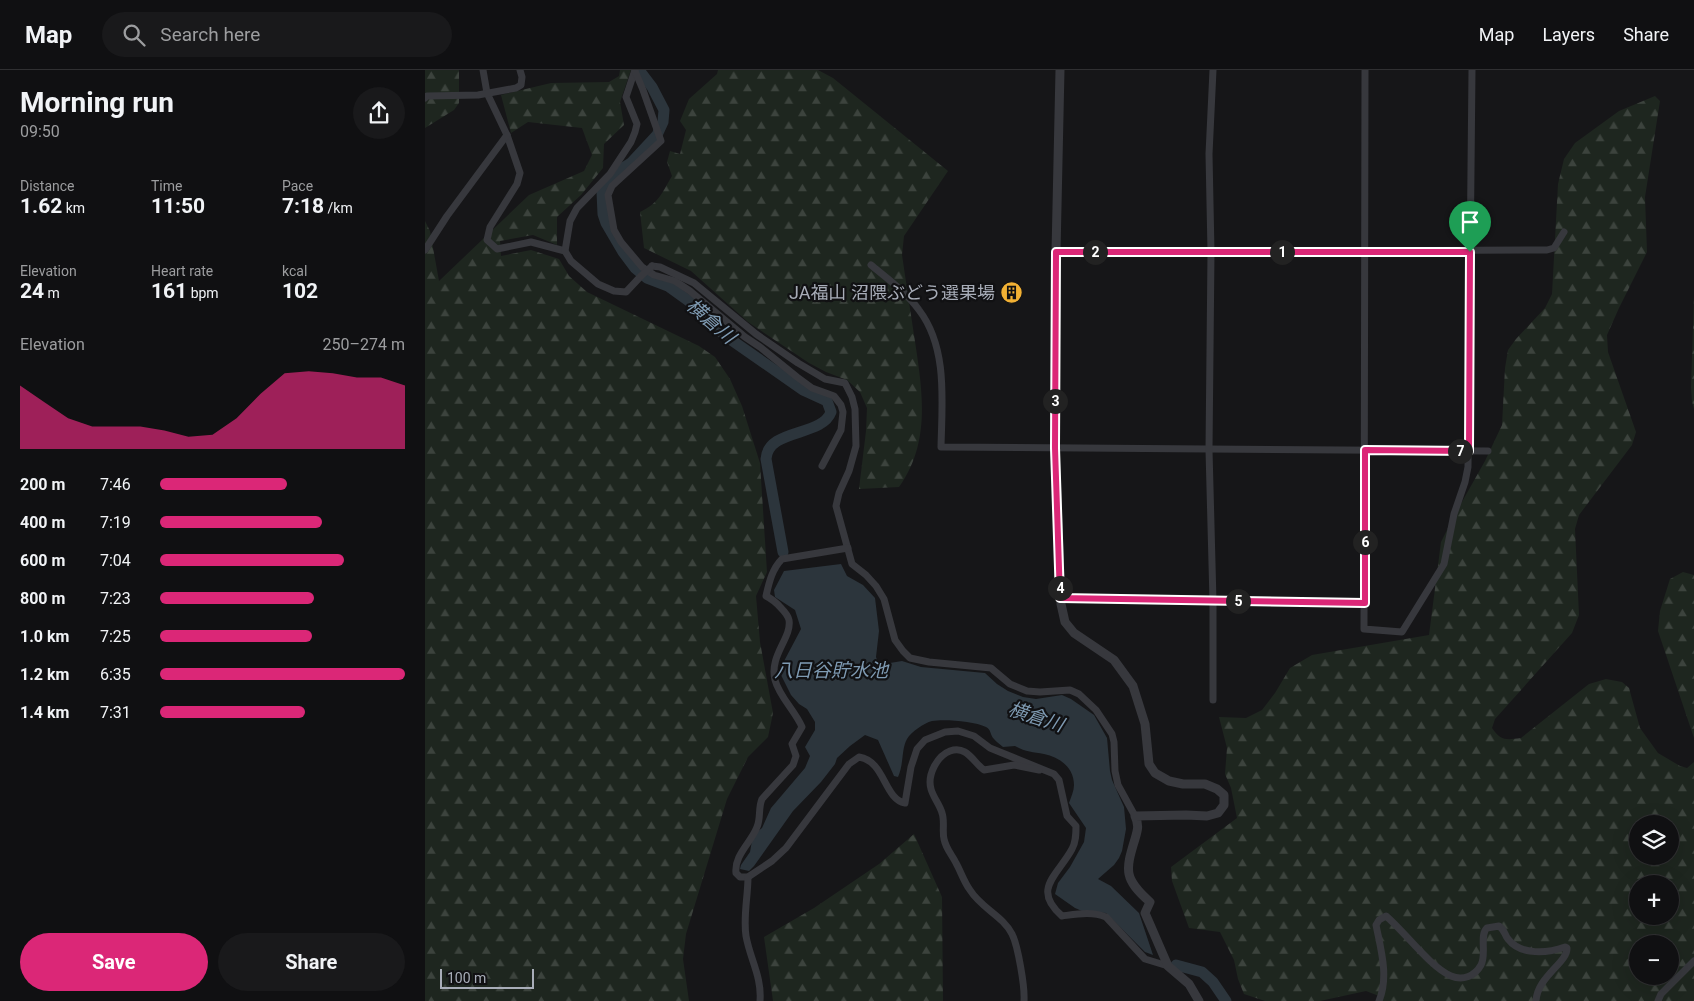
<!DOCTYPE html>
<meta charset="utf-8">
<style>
:root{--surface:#101012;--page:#19191b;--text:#f1f3f6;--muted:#9c9d9f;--line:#303032;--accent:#db2777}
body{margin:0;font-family:Roboto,"Noto Sans JP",sans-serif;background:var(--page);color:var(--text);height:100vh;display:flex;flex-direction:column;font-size:19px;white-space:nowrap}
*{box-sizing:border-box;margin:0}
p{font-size:16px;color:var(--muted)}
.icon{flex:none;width:28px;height:28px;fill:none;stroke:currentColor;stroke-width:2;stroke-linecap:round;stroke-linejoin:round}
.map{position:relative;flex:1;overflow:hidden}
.sheet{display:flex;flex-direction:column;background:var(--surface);width:425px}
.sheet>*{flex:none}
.controls{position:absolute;left:1204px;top:745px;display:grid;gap:10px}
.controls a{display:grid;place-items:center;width:50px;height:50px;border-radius:50%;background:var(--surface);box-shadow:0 5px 20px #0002,0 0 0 1px var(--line);font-size:25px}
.scale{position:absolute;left:15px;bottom:12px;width:94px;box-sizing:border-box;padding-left:5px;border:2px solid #a8adb8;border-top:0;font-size:14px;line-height:18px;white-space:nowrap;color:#a8adb8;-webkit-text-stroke:4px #111113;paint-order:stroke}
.pin{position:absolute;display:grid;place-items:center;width:42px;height:42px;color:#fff;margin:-51px -21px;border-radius:50% 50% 50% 0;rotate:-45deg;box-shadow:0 0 5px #0007}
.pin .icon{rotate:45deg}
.km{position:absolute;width:25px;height:25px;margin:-12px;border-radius:50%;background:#222;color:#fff;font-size:14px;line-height:25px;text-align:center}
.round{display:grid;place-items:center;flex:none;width:52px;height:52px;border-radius:26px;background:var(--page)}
.headline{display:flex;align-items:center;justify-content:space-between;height:85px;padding:0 20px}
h1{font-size:28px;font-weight:700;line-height:38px}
.figures{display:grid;grid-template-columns:repeat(3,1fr);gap:8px;height:85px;padding:5px 20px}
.figures div{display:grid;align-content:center}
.figures b{font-size:21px;font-weight:700}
.figures small{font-size:14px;font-weight:400}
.figures p{font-size:14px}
.chart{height:140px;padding:10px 20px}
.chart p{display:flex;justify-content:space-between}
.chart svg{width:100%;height:90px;margin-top:5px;fill:var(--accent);opacity:.7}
.action{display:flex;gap:10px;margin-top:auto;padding:10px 20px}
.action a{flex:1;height:58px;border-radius:30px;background:var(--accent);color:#fff;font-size:20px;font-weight:700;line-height:58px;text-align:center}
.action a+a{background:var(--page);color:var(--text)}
ul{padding:0 20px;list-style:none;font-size:16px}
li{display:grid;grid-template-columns:80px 60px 1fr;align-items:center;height:38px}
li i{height:12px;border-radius:6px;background:var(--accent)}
header{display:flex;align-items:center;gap:30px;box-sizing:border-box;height:70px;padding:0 25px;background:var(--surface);border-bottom:1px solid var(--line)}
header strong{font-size:24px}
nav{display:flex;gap:28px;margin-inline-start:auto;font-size:18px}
.search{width:350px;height:45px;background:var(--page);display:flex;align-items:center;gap:12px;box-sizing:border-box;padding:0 18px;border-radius:28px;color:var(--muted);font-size:19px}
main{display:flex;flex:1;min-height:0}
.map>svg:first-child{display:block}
</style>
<header>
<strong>Map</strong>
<div class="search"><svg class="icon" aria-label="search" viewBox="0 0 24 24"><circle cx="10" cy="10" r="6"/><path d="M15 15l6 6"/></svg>Search here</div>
<nav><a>Map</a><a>Layers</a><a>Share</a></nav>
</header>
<main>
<section class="sheet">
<div class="headline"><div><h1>Morning run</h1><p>09:50</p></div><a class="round"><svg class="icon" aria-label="share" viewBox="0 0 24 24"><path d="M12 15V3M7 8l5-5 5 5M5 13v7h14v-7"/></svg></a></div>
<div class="figures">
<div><p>Distance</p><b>1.62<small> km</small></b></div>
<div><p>Time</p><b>11:50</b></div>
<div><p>Pace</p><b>7:18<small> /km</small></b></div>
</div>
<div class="figures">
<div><p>Elevation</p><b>24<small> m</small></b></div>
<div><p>Heart rate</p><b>161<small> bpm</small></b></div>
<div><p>kcal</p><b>102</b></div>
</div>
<div class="chart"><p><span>Elevation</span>250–274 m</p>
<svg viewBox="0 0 160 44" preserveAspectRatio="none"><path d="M0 44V13L10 21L20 29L30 33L40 33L50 33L60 35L70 38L80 37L90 29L100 17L110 7L120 6L130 7L140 9L150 9L160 13V44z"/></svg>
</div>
<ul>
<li><b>200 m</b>7:46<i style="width:52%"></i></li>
<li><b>400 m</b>7:19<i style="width:66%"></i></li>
<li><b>600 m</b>7:04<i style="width:75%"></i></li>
<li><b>800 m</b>7:23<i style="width:63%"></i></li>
<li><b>1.0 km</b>7:25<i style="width:62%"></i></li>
<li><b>1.2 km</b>6:35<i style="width:100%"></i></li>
<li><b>1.4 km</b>7:31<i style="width:59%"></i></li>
</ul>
<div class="action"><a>Save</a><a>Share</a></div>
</section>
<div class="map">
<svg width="1269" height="931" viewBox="0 0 1269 931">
<defs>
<pattern id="forest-firs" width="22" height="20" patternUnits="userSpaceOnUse" patternTransform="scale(1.25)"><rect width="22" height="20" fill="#1e261f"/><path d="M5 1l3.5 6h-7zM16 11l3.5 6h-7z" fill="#3c433d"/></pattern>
</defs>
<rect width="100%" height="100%" fill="#161618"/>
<!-- forest -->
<g fill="url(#forest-firs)" fill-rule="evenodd">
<polygon points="0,0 34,0 34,33 29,40 0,58"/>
<polygon points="195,0 206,0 195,32 199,55 179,74 178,98 156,125 132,147 132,175 108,165 75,171 76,186 106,180 134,189 144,206 162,222 274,276 290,287 305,309 317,336 335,393 342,502 331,526 335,572 348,643 343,667 323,687 302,729 261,864 258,889 264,931 0,931 0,151 5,161 14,211 104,125 159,101 167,85 157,58 103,52 86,63 76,25 126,13 184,12 194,6"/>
<path d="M293 0H393L408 8 523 101 479 166 477 185C481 212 485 239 489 265 497 318 507 371 474 417L434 419 441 361 442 338 435 322 422 310 401 302 384 293 323 252 266 201 219 178 215 142C234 133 237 123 247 106L242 92 245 81 255 84 261 60 255 51 264 29 292 4Z"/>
<path d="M1230 26 1235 31 1220 127 1222 182 1194 238 1182 265 1183 282 1211 362 1207 375 1154 445 1150 459 1154 545 1147 563 1070 649 1067 658C1076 671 1081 670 1096 668L1164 614 1181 609 1197 612 1204 618 1215 658 1233 683 1255 696 1262 698 1269 692V931H957L954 926 941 921 895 931H840L819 924 813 909 809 890 795 862 764 858 747 811 746 797 812 748 806 718 800 704 802 678 794 647 821 648 837 640 850 623 865 598 887 585 1004 565 1016 472 1029 446 1060 391 1077 355 1080 298 1083 280 1091 269 1120 238 1127 224 1133 114 1139 89 1150 73 1194 41ZM1212 754H1245V786H1212ZM1212 814H1245V846H1212ZM1212 874H1245V906H1212Z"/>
<polygon points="1269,226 1269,339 1267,332 1266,317"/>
<polygon points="1258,502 1269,505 1269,668 1233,561 1235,541 1245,509"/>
<polygon points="489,764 517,827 518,931 348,931 339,867 389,838 454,794"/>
</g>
<!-- water -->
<path fill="#2c353c" d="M416 494 422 506 438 515 450 528 454 561 451 587 452 590 459 594 477 591 496 597 560 603 572 614 583 621 598 627 611 629 637 625 646 629 669 645 682 668 685 701 687 710 699 737 701 759 697 781 694 788 689 795 673 809 686 816 714 843 728 885 720 882 681 843 657 841 650 838 630 824 633 813 645 797 659 772 661 758 644 733C646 727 649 721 649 715 649 698 635 687 619 684 608 682 600 682 590 676L578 677C575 674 571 672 569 669 565 665 566 659 561 657 549 651 519 649 507 651 499 653 486 662 482 669 476 680 479 694 473 707L469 706 453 670 440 665 425 676 412 688 410 694 396 712 368 741 329 796 324 801 315 799 316 795 325 782 328 765 337 758 346 738 380 698 385 686 380 677 390 660V652L382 639 374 634 366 625 356 605 357 595 376 559 370 540 350 527 349 520 359 501Z"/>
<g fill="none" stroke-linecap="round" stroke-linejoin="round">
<!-- river -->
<g stroke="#2c353c" stroke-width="11">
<path d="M214 0 227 17 239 40 238 52 232 65 206 93 192 102 181 112 177 122 178 144 181 153 198 182 210 198 222 208 243 216 268 234 283 251 302 267 378 320 402 331 406 342C397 367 343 358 341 389L358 482"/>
<polyline points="751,895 777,902 788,912 801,931"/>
</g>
<!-- minor -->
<g stroke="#37383d" stroke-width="7">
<polyline points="58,0 62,23 82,65 95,103 92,114 65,157 62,170 72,179 106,172 140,181"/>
<polyline points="210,0 201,27 212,54 210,62 206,72 185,104 152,138 145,151 140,181 146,191 173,214 189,221 201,222 216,206"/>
<polyline points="940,0 939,559 977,562 1019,494 1029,444 1040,412 1043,397 1047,0"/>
<polyline points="210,1 218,20 236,71 187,116 183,125 189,160 196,172 217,197 229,205 250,211 265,221 320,267 335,277 372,307 387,318 409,326 416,335 418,342 416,360 397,396"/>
<polyline points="0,28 2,26 53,25 91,18 96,15 97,7 95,0"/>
<polyline points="0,180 22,146 82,65"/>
<polyline points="631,182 1122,180 1129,178 1139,162"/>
<path d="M446 195C463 209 481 222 494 240 523 278 517 332 516 377L1063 381"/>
<polyline points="227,196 235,197 269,213 331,264 373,293 400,309 420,313 427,327 430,339 431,376 424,401 414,423 411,436 427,494 441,505 451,516 459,529 470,570 478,581 485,588 504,592 566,598 585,614 602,621 615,622 645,620 654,624 671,640 687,664 689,672 690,701 693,715 710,746"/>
<path d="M423 478 357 489C347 499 344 513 341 526 347 529 351 532 356 538 359 541 363 546 364 550 367 568 344 585 350 610 354 626 370 641 377 657L367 674 371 686 368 695 337 729C333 738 336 748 332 757 326 773 309 785 311 803L315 807H323L347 791 361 778 424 694 434 687C460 691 459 729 480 733L486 697 492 679 500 670 520 662 533 661 549 666 565 678 629 704 634 710 642 746 651 756C651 764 651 772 647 779 633 805 606 819 637 846 652 844 667 841 681 847L720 889 743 896"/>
<polyline points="635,528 940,533"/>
<polyline points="788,630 788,531 784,380 786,182 784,84 788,0"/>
<path d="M323 807C323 826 318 847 321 866 325 889 337 907 335 931"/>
<path d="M599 931C600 917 593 876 587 864 578 846 556 838 545 820 539 812 536 802 531 793 527 785 521 779 519 769 517 761 520 751 517 743 515 735 508 727 506 719 502 705 512 686 525 681 542 675 548 692 559 700L589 695 614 700"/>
<path d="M954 931C964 907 956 880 951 855L954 850 961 846C980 862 1005 897 1026 906 1038 911 1050 906 1056 895 1062 884 1054 865 1062 858L1074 856C1080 860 1079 864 1083 869 1096 886 1123 883 1140 877L1142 878C1143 892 1112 907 1111 931"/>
<polyline points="1233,931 1236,924 1269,891"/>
</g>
<!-- tertiary -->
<path stroke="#37383d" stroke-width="9" d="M635 0 631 182 630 378 636 534 640 552 649 563 689 590 708 616 720 654 724 694 730 703 744 711 758 714H780L792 719 799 725V735L793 743 782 746 761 745 710 746C714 755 713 759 710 769 700 801 699 809 725 832L720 843 743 896 764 914 774 931"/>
<!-- minor-bridge -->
<polyline stroke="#37383d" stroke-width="7" points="216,206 227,196"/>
</g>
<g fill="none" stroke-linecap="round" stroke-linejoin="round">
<defs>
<polygon id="route" points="631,182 1045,182 1044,381 940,380 940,533 635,528 630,378"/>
</defs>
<!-- route casing -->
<use href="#route" stroke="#fff" stroke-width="10"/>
<!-- route -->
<use href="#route" stroke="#db2777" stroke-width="6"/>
</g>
<!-- icons -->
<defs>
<symbol id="building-disc" viewBox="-11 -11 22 22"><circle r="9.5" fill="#f2b134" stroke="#111113"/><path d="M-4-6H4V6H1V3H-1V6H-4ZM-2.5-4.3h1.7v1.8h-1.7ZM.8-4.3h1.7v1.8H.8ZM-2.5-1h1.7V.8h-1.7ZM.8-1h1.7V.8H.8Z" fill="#111"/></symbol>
</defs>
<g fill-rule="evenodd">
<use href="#building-disc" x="574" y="210" width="25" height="25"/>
</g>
<g text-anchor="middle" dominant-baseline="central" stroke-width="4.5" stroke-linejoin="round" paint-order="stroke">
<!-- poi labels -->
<g font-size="18" fill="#a8adb8" stroke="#111113" text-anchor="end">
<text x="570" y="222">JA福山 沼隈ぶどう選果場</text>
</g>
<!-- water labels -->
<g font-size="19" font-style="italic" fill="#7f9bb3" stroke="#111113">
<text transform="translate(286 251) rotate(41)">横倉川</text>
<text x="406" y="600">八日谷貯水池</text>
<text transform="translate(611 647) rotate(18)">横倉川</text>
</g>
</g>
</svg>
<div class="controls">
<a><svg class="icon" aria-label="layers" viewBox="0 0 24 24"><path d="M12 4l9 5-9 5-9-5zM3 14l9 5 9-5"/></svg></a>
<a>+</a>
<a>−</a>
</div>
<div class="scale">100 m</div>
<div class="pin" style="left:1045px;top:182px;background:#1e9e55"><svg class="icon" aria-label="arrive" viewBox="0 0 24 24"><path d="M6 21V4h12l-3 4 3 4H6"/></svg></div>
<b class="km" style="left:857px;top:182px">1</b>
<b class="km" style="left:670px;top:182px">2</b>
<b class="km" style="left:630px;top:331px">3</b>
<b class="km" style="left:635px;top:518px">4</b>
<b class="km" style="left:813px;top:531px">5</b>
<b class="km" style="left:940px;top:472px">6</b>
<b class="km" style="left:1035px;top:381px">7</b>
</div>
</main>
